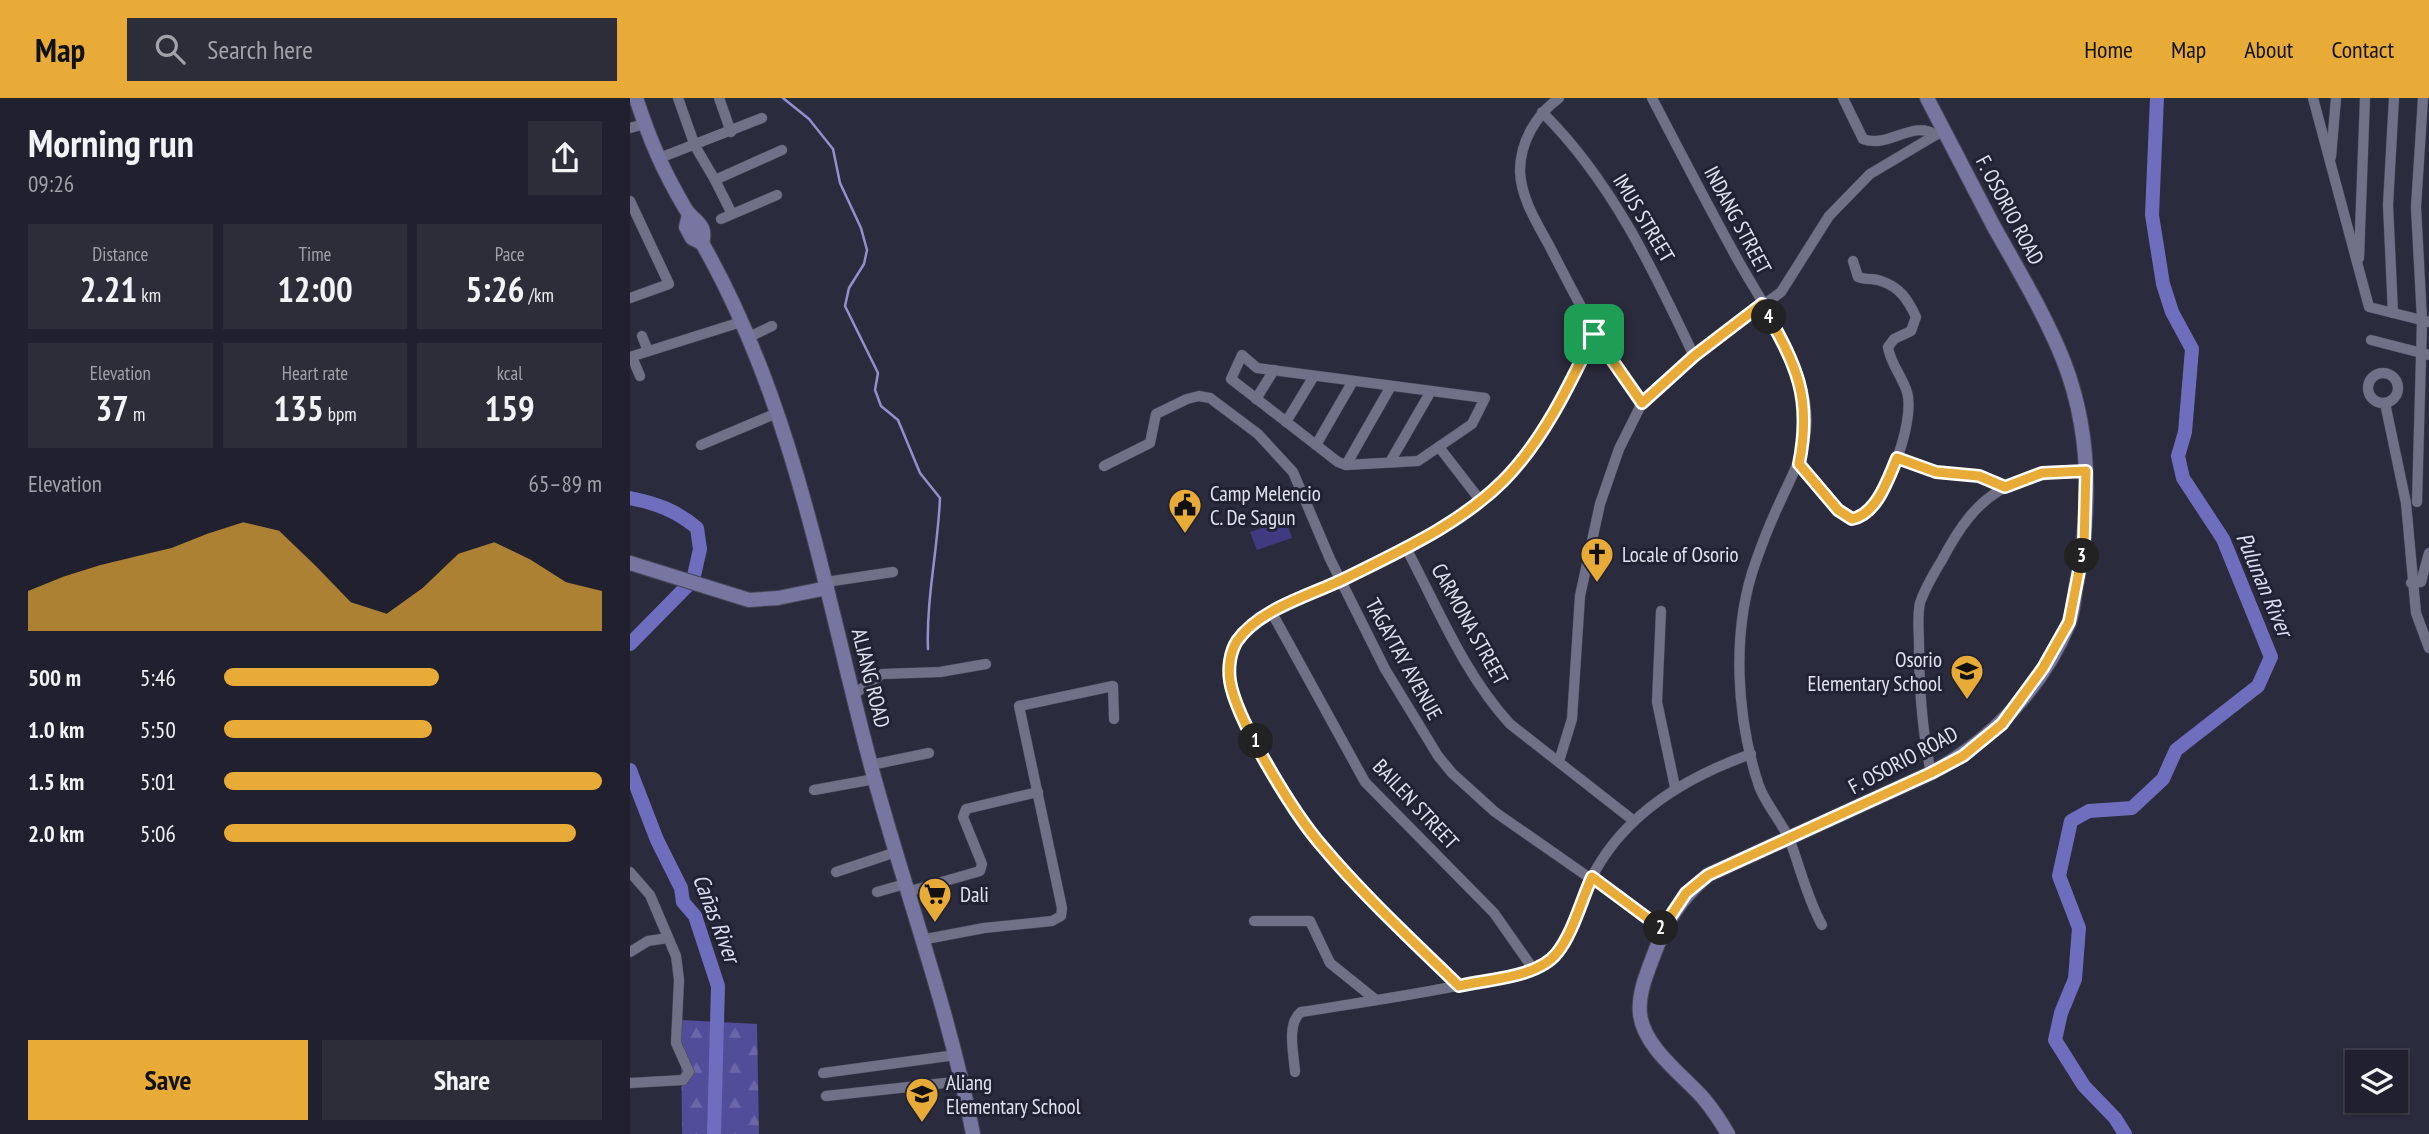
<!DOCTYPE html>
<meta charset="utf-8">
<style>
:root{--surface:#20202e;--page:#2d2d3a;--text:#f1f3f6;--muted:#a2a3aa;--line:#3d3e4a;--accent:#e8ab37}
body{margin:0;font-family:"PT Sans Narrow",sans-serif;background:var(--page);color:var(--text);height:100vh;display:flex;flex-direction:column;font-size:26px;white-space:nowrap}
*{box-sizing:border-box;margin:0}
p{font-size:23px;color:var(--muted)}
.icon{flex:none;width:38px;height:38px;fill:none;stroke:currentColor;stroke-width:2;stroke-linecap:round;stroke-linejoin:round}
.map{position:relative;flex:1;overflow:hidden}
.details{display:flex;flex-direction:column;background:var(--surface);width:630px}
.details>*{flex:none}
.fabs{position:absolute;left:1715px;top:952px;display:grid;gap:14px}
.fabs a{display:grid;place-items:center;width:63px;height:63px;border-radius:0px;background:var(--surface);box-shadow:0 2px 5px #0004,0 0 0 2px var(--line);font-size:35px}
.pin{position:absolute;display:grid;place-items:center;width:60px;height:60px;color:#fff;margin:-30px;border-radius:14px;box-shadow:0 4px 10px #0006}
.km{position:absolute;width:35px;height:35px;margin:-18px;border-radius:50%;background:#222;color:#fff;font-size:19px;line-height:35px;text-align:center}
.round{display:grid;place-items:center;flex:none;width:74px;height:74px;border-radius:0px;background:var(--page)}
.headline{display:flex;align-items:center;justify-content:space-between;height:119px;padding:0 28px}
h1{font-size:38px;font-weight:800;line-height:52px}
.figures{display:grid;grid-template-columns:repeat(3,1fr);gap:10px;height:119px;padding:7px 28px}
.figures div{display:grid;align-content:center;border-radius:0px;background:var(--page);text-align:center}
.figures b{font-size:35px;font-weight:800}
.figures small{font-size:19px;font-weight:400}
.figures p{font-size:19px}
.chart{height:196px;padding:14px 28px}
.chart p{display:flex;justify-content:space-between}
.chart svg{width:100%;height:126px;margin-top:7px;fill:var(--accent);opacity:.7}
.cta{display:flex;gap:14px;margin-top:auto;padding:14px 28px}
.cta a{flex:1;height:80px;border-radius:0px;background:var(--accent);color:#111;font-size:28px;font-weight:800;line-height:80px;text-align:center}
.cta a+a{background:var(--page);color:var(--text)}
ul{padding:0 28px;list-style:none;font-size:23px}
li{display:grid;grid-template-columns:112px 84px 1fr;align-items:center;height:52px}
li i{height:18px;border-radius:9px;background:var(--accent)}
header{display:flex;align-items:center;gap:42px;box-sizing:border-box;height:98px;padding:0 35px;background:var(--accent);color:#111}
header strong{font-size:33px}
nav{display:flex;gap:38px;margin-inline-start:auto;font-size:24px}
.search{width:490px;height:63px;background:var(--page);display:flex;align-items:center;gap:18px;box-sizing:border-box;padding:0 24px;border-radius:0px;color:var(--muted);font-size:26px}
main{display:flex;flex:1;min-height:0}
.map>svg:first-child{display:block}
</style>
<header>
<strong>Map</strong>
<div class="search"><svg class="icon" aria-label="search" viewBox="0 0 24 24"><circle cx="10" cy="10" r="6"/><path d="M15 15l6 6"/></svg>Search here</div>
<nav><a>Home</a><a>Map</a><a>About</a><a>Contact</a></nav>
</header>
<main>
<section class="details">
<div class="headline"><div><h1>Morning run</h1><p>09:26</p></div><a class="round"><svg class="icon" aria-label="share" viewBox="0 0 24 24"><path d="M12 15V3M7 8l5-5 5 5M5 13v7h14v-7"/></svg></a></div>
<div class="figures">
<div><p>Distance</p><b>2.21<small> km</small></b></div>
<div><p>Time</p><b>12:00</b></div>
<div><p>Pace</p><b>5:26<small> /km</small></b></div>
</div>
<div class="figures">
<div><p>Elevation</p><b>37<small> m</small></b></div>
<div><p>Heart rate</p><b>135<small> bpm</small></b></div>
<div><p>kcal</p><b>159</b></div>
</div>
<div class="chart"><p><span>Elevation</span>65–89 m</p>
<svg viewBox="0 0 160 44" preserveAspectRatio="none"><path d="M0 44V30L10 25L20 21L30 18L40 15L50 10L60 6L70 9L80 21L90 34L100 38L110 29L120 17L130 13L140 19L150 27L160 30V44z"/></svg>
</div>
<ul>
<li><b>500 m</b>5:46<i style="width:57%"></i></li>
<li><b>1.0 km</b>5:50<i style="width:55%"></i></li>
<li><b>1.5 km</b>5:01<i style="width:100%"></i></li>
<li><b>2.0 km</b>5:06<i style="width:93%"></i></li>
</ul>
<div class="cta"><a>Save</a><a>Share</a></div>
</section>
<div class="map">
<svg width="1799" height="1036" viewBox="0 0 1799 1036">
<defs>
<pattern id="forest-firs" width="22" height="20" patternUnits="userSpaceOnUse" patternTransform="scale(1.75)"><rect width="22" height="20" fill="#514d99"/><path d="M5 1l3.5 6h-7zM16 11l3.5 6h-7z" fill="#6a66a8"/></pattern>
</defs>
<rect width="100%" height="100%" fill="#2b2b3e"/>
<!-- forest -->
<polygon fill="url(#forest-firs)" points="51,922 127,926 129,1036 52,1036"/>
<!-- pitch -->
<polygon fill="#403a81" points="656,422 662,440 627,452 620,434"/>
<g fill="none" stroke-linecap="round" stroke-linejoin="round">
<!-- stream -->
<path stroke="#9290cc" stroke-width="2.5" d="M153 0 179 21 203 51 210 85 231 130 237 152 234 166 219 190 215 208 248 275 245 292 251 308 268 322 290 375 310 400C308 450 296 502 298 551"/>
<!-- river -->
<g stroke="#6f6dbd" stroke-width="14">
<path d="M0 400C26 405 47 413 67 430L70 451 63 482 0 546"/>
<polyline points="0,672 27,742 51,790 53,804 65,818 88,888 84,1036"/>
<polyline points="1495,1036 1485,1020 1454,988 1425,942 1431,915 1445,881 1449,830 1429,778 1441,723 1459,713 1502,710 1533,681 1546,652 1628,588 1641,559 1593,441 1553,380 1548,358 1555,334 1562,251 1542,214 1533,186 1522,117 1527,0"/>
</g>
<defs>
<g id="street">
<polyline points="48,0 65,48 85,82 152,52"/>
<polyline points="89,0 101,34"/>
<path d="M929 0C906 17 890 44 890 73 891 102 909 128 922 153 949 206 976 258 1012 305"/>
<path d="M1022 0C1049 52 1076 104 1104 155 1130 203 1171 257 1176 313 1179 351 1164 372 1150 404 1141 423 1133 443 1126 463 1101 532 1106 619 1129 688 1136 707 1152 724 1160 743 1171 772 1177 800 1192 827"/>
<path d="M1213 0 1233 41C1258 51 1283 21 1306 37"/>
<polyline points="1683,0 1739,209 1799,224"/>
<path d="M912 14C981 82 1023 171 1064 258"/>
<polyline points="0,30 15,26"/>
<polyline points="1701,59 1706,0"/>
<polyline points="27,61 132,20"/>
<polyline points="85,82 102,116"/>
<polyline points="0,103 39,186 0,200"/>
<polyline points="91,121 147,97"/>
<polyline points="1729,160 1735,0"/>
<polyline points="1763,215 1758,107 1764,0"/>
<polyline points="12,238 18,253"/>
<polyline points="117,240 142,228"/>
<polyline points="1741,242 1799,257"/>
<polygon points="612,257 627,270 855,300 842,326 788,363 716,367 708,364 601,281"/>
<polyline points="0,259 111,224"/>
<polyline points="2,259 10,278"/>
<circle cx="1753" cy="290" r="15"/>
<polyline points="626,301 644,272"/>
<polyline points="1755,305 1776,405 1786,515 1799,550"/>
<polyline points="656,324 684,278"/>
<polyline points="71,347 147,315"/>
<polyline points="686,347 723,283"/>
<polyline points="809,349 850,402"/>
<polyline points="1267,360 1306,374 1349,378 1375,389"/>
<polyline points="760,364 801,293"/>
<path d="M1169 366 1208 412 1221 421C1254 414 1286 324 1277 294 1272 278 1260 265 1258 249L1264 241 1281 233 1286 219C1278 202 1270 189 1251 183 1243 180 1236 182 1228 179L1223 163"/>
<polyline points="716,367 761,288"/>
<polyline points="474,368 520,345 526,316 557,301 569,298 580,300 628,336 663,374 700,461 755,571 808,658 822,675 865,714 1033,831"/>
<polyline points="1787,404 1792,222 1786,109 1793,0"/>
<path d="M776 450C808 510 834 576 880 626L1004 723"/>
<polyline points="196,484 263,474"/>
<polyline points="1781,485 1791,484 1799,455"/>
<polyline points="1031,513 1027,604 1045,689"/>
<polyline points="642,515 735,684 864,815 904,872"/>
<polyline points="223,597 252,576 310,574 356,566"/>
<polyline points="929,663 942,621 950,498 970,406 989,351 1012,305 1064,258 1151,194 1199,118 1240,76 1314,32"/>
<polyline points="241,667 299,655"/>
<path d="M1301 675C1292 632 1289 591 1289 547 1289 534 1287 518 1290 505 1295 490 1304 475 1312 462 1348 393 1380 376 1456 373"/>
<polyline points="184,692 245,681"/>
<polyline points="0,774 20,797 46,858 49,882 46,945 59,974 53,982 0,985"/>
<polyline points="206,774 266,754"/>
<polyline points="247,794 275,786"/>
<polyline points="277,794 350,773 352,766 333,719 336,711 408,694"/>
<polyline points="624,823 680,823 700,865 746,902"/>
<polyline points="291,842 354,830 422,823 431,818 432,810 389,608 483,588 484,621"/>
<polyline points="0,854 18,843 38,840"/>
<path d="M829 888C782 843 732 798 691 748 665 716 646 680 627 644 614 620 596 594 599 565 602 540 624 527 642 515 724 476 836 434 892 362 921 325 944 277 964 236"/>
<path d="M665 974C664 956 656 926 671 914 734 904 798 895 861 881 879 877 901 875 917 865 942 848 948 806 961 781 993 716 1056 679 1121 656"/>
<polyline points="193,975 326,957"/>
<polyline points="196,998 333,983"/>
</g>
<g id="secondary">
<path d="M6 0C20 42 32 71 55 110 63 124 78 125 72 145"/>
<polyline points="59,117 56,129 62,140 72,145"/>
<path d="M72 145C164 306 194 491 241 668 274 791 319 911 343 1036"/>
<polyline points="0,465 119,502 148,500 197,490"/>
<path d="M1098 1036C1091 1024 1083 1012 1074 1001 1053 977 1014 950 1010 916 1008 897 1016 877 1023 859 1035 825 1050 800 1078 777L1301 675C1361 643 1413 589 1439 525 1444 513 1444 497 1447 484 1461 411 1461 334 1434 264 1415 216 1388 172 1363 127 1341 85 1319 42 1297 0"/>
</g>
</defs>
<!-- street casing -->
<use href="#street" stroke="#454656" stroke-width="11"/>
<!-- secondary casing -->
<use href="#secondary" stroke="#454656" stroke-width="16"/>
<!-- street -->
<use href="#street" stroke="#707187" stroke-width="10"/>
<!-- secondary -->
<use href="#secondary" stroke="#7676a0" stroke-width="14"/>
</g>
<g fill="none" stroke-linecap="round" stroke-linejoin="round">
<defs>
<path id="route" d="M1132 206C1165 266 1183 296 1169 366L1208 412 1222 421C1247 416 1258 381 1267 360L1306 374 1349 378 1375 389 1412 375 1456 373 1454 447 1439 524 1413 570 1372 626 1333 658 1301 675 1078 777 1056 795 1032 831 962 779C951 803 943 835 927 855 907 880 858 881 829 888 783 843 734 798 692 748 665 717 606 622 600 583 598 570 600 554 607 543 630 510 682 497 716 480 770 453 830 426 873 383 913 343 940 286 964 236L1012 305 1064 258Z"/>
</defs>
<!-- route casing -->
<use href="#route" stroke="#fff" stroke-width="14"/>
<!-- route -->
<use href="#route" stroke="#e8ab37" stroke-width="9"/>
</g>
<!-- icons -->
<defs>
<symbol id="civic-pin" viewBox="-11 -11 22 30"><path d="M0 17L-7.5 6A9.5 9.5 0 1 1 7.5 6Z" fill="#e8ab37" stroke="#212234"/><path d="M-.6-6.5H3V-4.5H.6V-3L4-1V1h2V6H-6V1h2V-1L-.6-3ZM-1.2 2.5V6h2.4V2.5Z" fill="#111"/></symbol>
<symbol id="church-pin" viewBox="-11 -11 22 30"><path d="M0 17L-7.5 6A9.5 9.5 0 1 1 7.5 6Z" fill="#e8ab37" stroke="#212234"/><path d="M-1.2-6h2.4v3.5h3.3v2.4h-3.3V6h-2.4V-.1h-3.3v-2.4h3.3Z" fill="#111"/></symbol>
<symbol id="school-pin" viewBox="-11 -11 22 30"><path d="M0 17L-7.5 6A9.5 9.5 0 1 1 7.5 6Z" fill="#e8ab37" stroke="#212234"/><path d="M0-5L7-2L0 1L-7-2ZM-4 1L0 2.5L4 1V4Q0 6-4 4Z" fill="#111"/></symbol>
<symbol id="supermarket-pin" viewBox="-11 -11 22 30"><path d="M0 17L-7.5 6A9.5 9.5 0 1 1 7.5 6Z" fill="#e8ab37" stroke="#212234"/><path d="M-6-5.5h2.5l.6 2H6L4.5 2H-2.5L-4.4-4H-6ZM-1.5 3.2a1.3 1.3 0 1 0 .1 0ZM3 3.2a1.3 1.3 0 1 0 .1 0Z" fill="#111"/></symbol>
</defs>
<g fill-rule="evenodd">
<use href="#civic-pin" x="536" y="388" width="38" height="52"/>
<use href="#church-pin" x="948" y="437" width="38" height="52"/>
<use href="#school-pin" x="1318" y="554" width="38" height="52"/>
<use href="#supermarket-pin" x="286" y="777" width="38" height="52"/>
<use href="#school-pin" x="273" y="977" width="38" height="52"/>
</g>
<g text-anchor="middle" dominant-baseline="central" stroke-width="6" stroke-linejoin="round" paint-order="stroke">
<!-- street labels -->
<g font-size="21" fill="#e2e3f0" stroke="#212234">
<text transform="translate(1380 112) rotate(62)">F. OSORIO ROAD</text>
<text transform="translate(1014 120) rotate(59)">IMUS STREET</text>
<text transform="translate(1108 122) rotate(62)">INDANG STREET</text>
<text transform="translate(840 526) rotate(61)">CARMONA STREET</text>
<text transform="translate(774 561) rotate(61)">TAGAYTAY AVENUE</text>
<text transform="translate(241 580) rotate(76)">ALIANG ROAD</text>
<text transform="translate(1273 662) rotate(-28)">F. OSORIO ROAD</text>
<text transform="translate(786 706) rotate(47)">BAILEN STREET</text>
</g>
<!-- poi labels -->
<g font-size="21" fill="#e2e3f0" stroke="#212234" text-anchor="start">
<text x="580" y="395">Camp Melencio<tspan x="580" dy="24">C. De Sagun</tspan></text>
<text x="992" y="456">Locale of Osorio</text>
<text x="1312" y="561" text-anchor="end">Osorio<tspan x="1312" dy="24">Elementary School</tspan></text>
<text x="330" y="796">Dali</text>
<text x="316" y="984">Aliang<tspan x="316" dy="24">Elementary School</tspan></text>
</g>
<!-- water labels -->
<g font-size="23" font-style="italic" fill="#dddef4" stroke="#212234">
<text transform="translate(1635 486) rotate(67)">Pulunan River</text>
<text transform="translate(87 820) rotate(69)">Cañas River</text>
</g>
</g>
</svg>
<div class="fabs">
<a><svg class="icon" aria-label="layers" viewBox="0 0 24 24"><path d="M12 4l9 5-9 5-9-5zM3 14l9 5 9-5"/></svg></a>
</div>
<div class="pin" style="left:964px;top:236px;background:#1e9e55"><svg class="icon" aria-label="arrive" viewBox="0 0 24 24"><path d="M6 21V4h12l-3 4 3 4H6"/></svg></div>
<b class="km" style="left:626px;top:643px">1</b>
<b class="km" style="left:1031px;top:830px">2</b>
<b class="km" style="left:1452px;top:458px">3</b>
<b class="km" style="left:1139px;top:219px">4</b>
</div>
</main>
